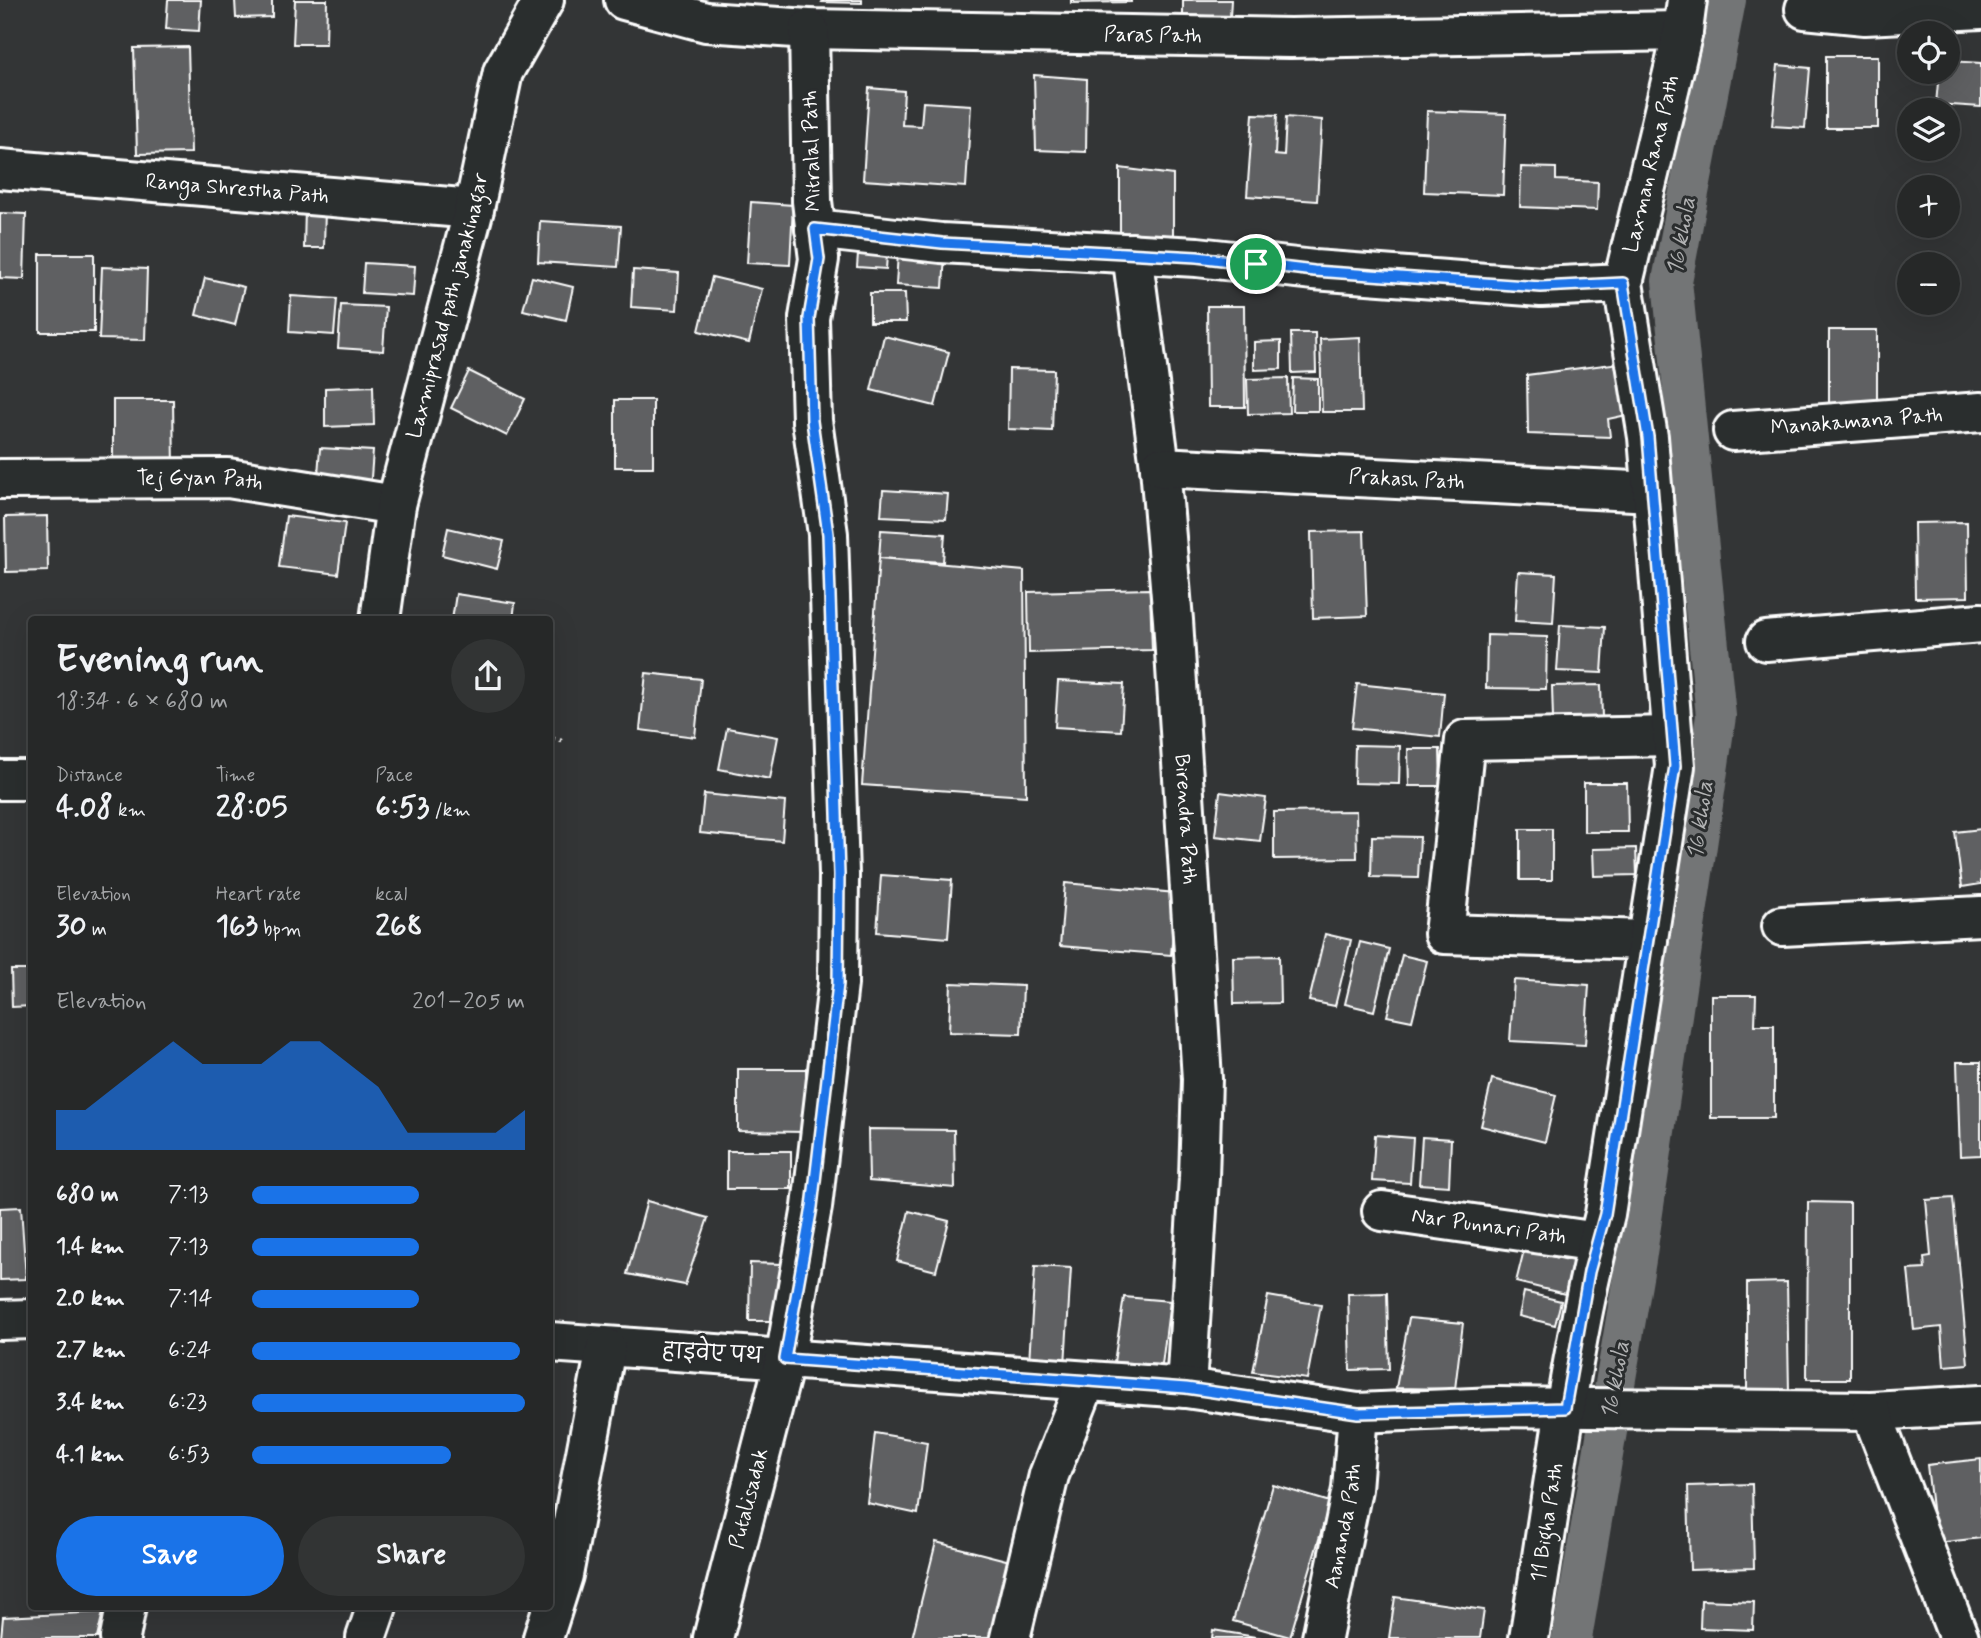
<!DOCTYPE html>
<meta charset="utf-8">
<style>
:root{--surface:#262828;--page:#323434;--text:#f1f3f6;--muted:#a4a6a8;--line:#424445;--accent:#1a73e8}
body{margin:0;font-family:Mynerve,"Playpen Sans Deva",sans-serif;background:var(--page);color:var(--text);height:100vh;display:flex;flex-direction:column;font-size:26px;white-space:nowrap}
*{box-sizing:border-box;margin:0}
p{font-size:23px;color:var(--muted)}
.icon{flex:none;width:38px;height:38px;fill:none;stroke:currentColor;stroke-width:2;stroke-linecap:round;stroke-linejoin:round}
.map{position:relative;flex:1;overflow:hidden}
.panel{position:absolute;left:28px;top:616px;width:525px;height:994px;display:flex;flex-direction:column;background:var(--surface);border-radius:7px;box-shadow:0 7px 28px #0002,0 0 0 2px var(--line)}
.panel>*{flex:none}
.tools{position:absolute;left:1897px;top:21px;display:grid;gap:14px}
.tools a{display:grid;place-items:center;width:63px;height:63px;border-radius:50%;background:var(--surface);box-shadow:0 7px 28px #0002,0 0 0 2px var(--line);font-size:35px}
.pin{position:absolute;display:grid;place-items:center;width:60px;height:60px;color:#fff;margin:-30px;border:4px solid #fff;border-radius:50%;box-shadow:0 2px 7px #0007}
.round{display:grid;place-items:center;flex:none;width:74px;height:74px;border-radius:37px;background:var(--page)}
.summary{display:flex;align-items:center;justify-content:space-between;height:119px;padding:0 28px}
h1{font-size:38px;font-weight:700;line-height:52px}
.figures{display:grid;grid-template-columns:repeat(3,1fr);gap:10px;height:119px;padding:7px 28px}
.figures div{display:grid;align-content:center}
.figures b{font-size:30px;font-weight:700}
.figures small{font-size:19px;font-weight:400}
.figures p{font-size:19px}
.chart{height:196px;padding:14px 28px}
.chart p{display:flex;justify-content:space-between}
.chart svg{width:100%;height:126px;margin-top:7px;fill:var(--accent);opacity:.7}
.button{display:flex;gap:14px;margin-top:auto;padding:14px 28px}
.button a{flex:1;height:80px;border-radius:42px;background:var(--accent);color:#fff;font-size:28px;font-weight:700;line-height:80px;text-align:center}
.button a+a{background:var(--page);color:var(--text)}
ul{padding:0 28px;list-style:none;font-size:23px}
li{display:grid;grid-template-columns:112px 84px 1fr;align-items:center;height:52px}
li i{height:18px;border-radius:9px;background:var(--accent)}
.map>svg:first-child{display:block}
</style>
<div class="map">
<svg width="1981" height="1638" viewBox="0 0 1981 1638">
<rect width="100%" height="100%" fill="#333536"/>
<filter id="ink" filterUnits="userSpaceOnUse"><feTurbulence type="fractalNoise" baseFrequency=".0143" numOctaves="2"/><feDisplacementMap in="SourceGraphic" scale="14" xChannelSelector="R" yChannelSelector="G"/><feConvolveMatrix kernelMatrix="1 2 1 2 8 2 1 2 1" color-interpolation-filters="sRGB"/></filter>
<g filter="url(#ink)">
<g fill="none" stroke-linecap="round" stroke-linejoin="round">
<!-- canal -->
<polyline stroke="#737576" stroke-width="40" points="1572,1638 1636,1260 1716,716 1672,281 1726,0"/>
</g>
<!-- building -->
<g fill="#5f6162" stroke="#fff" stroke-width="2">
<polygon points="168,0 201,0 199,31 166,29"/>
<polygon points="235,0 272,0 272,17 236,18"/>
<polygon points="295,0 327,0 326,44 293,44"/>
<polygon points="823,0 862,0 862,3 822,2"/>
<polygon points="1071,0 1131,0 1131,2 1071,3"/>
<polygon points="1183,0 1231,0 1230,17 1183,15"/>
<polygon points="188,47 191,153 137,154 134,48"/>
<rect x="1826" y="56" width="52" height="72"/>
<polygon points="1948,61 1981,63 1981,107 1936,104 1939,72 1948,72"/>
<polygon points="1778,65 1810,68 1805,128 1772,126"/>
<polygon points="1034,75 1087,79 1086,152 1036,150"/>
<polygon points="869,88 904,91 902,125 921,126 923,102 971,105 966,187 863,180"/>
<polygon points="1427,111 1506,114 1503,195 1424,192"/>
<polygon points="1253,114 1277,115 1275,155 1284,156 1286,117 1322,120 1317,201 1247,196"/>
<polygon points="1521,167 1556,168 1556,180 1598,182 1597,210 1520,207"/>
<polygon points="1120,168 1173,175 1173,245 1120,242"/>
<polygon points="751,202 793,205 790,265 747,263"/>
<polygon points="305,208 325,208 324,248 304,248"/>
<polygon points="0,213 26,214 24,279 0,278"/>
<polygon points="540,221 621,226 618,267 538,262"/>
<polygon points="859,240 888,241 886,269 857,267"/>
<polygon points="898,252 945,254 943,288 896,285"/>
<rect x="40" y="254" width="54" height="78"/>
<polygon points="364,263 415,266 413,296 362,293"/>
<polygon points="102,267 147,269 145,340 99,339"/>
<polygon points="633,270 679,273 677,310 631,307"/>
<polygon points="532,277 573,287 566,320 523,310"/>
<polygon points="712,277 762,289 749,343 699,331"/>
<polygon points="205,278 244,287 235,325 196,315"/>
<polygon points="870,293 905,293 906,322 870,322"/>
<polygon points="291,296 337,299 334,335 289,332"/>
<polygon points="341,305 386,307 383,351 338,348"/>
<polygon points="1207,306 1244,306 1245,407 1208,407"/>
<rect x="1829" y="330" width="48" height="77"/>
<polygon points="1291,333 1315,333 1316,372 1292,373"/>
<polygon points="884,336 949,352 935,406 871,390"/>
<polygon points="1360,337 1362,412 1322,412 1320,339"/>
<polygon points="1281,341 1281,369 1254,370 1254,342"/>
<polygon points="1627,362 1636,413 1608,419 1610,437 1528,434 1527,375"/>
<polygon points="1009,369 1054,370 1052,431 1008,429"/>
<polygon points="469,371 525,399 507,436 451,408"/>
<polygon points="1288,378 1289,413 1248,414 1247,379"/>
<polygon points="1293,378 1318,379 1318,411 1292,411"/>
<polygon points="373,386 374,425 325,427 325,388"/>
<polygon points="113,400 173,400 174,469 113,469"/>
<rect x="615" y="400" width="38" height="67"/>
<polygon points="320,448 373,451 370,491 317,488"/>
<polygon points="883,490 948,494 946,519 881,516"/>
<polygon points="47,516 48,571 6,572 5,517"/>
<polygon points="286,516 345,523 338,574 279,567"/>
<polygon points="1967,522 1968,597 1915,598 1914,523"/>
<polygon points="448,528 504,541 497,569 442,555"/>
<polygon points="881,530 945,534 943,562 879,558"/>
<polygon points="1364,531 1367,616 1313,618 1311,532"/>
<polygon points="879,558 1024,571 1026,796 862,785"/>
<polygon points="1518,572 1556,574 1553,623 1515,621"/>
<polygon points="1150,589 1152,650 1029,653 1028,592"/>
<polygon points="456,594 515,603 513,620 452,620"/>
<polygon points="1560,625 1605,627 1602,673 1557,671"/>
<polygon points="1487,635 1547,637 1546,689 1486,688"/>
<polygon points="646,673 701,679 695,737 640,730"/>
<polygon points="1058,681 1124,684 1121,731 1055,727"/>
<polygon points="1357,684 1444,693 1440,737 1352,728"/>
<polygon points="1601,685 1602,718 1553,719 1552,686"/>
<polygon points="727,728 778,737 770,779 719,769"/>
<polygon points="1355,745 1400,746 1399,784 1354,783"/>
<polygon points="1408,749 1440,749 1441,786 1409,786"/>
<polygon points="1584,783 1627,783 1628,832 1584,832"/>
<polygon points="1220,792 1266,798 1260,841 1215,836"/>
<polygon points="704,794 785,802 782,841 700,833"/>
<polygon points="1356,811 1357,858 1274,859 1274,812"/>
<rect x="1520" y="829" width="32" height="51"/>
<polygon points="1981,829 1981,884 1962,887 1955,832"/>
<polygon points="1372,836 1420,837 1418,878 1371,877"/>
<polygon points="1636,848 1637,875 1594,876 1593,849"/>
<polygon points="881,875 952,880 948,938 877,932"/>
<polygon points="1065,883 1176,893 1171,955 1060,946"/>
<polygon points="1325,934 1351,940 1335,1006 1309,1001"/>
<polygon points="1360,942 1389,949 1374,1011 1345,1004"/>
<polygon points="1402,955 1427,961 1412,1021 1387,1016"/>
<polygon points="1279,956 1280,1003 1234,1004 1233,957"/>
<polygon points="11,970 32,970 32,1006 12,1007"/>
<polygon points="1514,980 1589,985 1585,1045 1510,1041"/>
<polygon points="951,983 1023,986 1021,1034 949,1032"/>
<polygon points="1711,995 1756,995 1755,1025 1774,1025 1774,1118 1711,1118"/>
<polygon points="1957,1062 1981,1062 1981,1155 1960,1156"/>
<polygon points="738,1069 806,1069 806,1132 738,1131"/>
<polygon points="1492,1079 1556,1095 1545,1142 1481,1126"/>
<polygon points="868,1129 954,1130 955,1188 869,1181"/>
<polygon points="1375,1135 1413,1138 1410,1183 1372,1181"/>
<polygon points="1422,1137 1451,1139 1449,1186 1419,1184"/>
<rect x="727" y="1151" width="64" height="38"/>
<polygon points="1953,1198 1968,1364 1944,1366 1941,1327 1914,1330 1908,1270 1925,1269 1924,1257 1931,1256 1926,1200"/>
<polygon points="647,1201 708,1218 685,1285 627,1274"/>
<polygon points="1808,1202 1850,1203 1850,1379 1807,1379"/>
<polygon points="21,1207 26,1279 0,1280 0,1208"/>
<polygon points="909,1211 949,1221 936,1271 897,1261"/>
<polygon points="1524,1250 1573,1261 1565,1294 1516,1282"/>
<polygon points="750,1263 782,1264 782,1321 749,1321"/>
<polygon points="1035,1266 1071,1268 1065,1365 1029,1362"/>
<polygon points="1787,1282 1789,1392 1747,1391 1747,1283"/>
<polygon points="1524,1292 1561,1301 1555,1325 1519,1316"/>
<polygon points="1387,1293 1389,1369 1350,1370 1348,1294"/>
<polygon points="1268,1296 1321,1305 1307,1379 1253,1372"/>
<polygon points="1124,1297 1170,1301 1162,1365 1114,1362"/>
<polygon points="1409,1318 1463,1323 1455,1389 1396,1388"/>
<polygon points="875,1433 927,1442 918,1514 867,1503"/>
<polygon points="1981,1459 1981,1538 1936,1543 1927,1465"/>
<polygon points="1752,1484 1754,1568 1690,1570 1688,1486"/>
<polygon points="1273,1485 1330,1502 1290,1637 1233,1621"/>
<polygon points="936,1542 1010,1561 991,1638 912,1638"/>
<polygon points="1395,1597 1484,1610 1480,1638 1389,1638"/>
<polygon points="1701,1600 1754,1602 1753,1630 1700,1628"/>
<polygon points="103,1612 97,1638 1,1638 3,1617"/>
<polygon points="1213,1630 1262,1638 1212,1638"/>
</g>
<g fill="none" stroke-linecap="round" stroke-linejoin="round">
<defs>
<g id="street">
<path id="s1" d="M624 0 706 22 809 29 1290 38 1683 31"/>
<polyline points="1805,9 1865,15 1981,9"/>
<path id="s2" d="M0 169 474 209"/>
<polyline points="815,229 941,243 1197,257 1314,270 1541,287 1623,283"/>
<path id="s3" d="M1132 253 1160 467 1173 620 1202 1079 1199 1178 1186 1388"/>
<path id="s4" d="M1733 431 1981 412"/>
<path id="s5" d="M1160 467 1653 492"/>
<path id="s6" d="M0 479 228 478 396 505"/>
<path id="s7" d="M380 620 396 505 474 209 503 72 544 0"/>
<polyline points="1766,641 1981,623"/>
<polyline points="0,780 32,780"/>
<polyline points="1782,926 1981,916"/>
<polyline points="1648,940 1444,934 1465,740 1673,736"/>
<path id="s8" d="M1382 1211 1598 1242"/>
<polyline points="0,1320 32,1319"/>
<polyline points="550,1342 1186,1388 1358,1413 1496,1407 1871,1411 1981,1405"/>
<polyline points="1871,1411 1959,1638"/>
<polyline points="120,1638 126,1606"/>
<polyline points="366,1638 377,1606"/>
<polyline points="543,1638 563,1575 606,1348"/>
<path id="s9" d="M713 1638 785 1359 812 1207 838 984 839 875 828 534 812 421 809 318 819 259 812 201 809 29"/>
<polyline points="1010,1638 1049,1475 1086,1381"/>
<path id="s10" d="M1322 1638 1352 1489 1358 1413"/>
<path id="s11" d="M1529 1638C1553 1496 1569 1353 1605 1214L1675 766 1648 437 1623 283 1683 31 1687 0"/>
</g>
</defs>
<!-- street casing -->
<use href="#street" stroke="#fff" stroke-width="44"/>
<!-- path -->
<polyline stroke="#fff" stroke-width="4.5" stroke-dasharray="5 5" stroke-linecap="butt" points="550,738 562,741"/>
<!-- street -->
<use href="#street" stroke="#2a2d2e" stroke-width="38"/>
</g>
</g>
<g fill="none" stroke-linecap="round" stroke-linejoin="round" filter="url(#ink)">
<defs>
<polygon id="route" points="815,229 942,243 1197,257 1314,271 1541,287 1623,283 1648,437 1675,766 1605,1214 1589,1272 1565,1408 1358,1413 1186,1388 785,1359 812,1207 838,984 839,875 828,534 812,421 809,318 819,259"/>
</defs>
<!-- route casing -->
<use href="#route" stroke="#fff" stroke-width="14"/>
<!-- route -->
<use href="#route" stroke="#1a73e8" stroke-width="9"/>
</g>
<g text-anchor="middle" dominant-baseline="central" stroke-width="6" stroke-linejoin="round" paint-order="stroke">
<!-- street labels -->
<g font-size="21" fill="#fff" stroke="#2a2d2e">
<text stroke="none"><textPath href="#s1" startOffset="532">Paras Path</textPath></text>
<text transform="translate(812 151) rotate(-92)">Mitralal Path</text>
<text stroke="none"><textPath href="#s11" startOffset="1493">Laxman Rana Path</textPath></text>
<text stroke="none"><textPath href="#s2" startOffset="238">Ranga Shrestha Path</textPath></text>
<text stroke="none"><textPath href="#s7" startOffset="322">Laxmiprasad path janakinagar</textPath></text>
<text stroke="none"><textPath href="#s4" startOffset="124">Manakamana Path</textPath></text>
<text stroke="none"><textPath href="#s5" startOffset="247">Prakash Path</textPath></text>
<text stroke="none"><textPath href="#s6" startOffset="200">Tej Gyan Path</textPath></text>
<text stroke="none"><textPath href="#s3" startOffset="569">Birendra Path</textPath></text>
<text stroke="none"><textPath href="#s8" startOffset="108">Nar Punnari Path</textPath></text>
<text transform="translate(712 1354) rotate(3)">हाइवेए पथ</text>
<text stroke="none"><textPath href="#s9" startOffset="144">Putalisadak</textPath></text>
<text stroke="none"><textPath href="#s11" startOffset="117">11 Bigha Path</textPath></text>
<text stroke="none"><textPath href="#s10" startOffset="114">Aananda Path</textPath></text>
</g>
<!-- water labels -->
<g font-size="23" font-style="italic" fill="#b2b3b4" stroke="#2a2d2e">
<text transform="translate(1682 236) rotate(-80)">16 khola</text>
<text transform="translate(1701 820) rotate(-82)">16 khola</text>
<text transform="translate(1616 1380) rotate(-80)">16 khola</text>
</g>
</g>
</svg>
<div class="tools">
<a><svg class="icon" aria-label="locate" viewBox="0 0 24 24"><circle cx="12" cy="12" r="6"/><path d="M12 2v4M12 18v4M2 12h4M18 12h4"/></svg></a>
<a><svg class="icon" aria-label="layers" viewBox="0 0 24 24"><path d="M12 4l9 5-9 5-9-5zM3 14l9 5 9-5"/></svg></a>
<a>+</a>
<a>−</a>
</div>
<div class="pin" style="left:1256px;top:264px;background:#1e9e55"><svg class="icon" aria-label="arrive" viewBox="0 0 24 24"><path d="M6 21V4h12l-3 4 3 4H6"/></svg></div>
<section class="panel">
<div class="summary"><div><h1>Evening run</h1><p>18:34 · 6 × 680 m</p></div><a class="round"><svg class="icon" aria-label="share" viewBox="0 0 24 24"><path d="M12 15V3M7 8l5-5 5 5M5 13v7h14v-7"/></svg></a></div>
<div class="figures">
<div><p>Distance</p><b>4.08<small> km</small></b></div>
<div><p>Time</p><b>28:05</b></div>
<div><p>Pace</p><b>6:53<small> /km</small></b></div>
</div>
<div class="figures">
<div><p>Elevation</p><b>30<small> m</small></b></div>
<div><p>Heart rate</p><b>163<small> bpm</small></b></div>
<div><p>kcal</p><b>268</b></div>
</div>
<div class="chart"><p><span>Elevation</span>201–205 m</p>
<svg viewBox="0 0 160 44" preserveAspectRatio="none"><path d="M0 44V30L10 30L20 22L30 14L40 6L50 14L60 14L70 14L80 6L90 6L100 14L110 22L120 38L130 38L140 38L150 38L160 30V44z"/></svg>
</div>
<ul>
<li><b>680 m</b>7:13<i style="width:61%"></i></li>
<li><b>1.4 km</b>7:13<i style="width:61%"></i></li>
<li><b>2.0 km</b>7:14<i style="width:61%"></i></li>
<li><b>2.7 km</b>6:24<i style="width:98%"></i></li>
<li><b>3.4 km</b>6:23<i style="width:100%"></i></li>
<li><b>4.1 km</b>6:53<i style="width:73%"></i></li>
</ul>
<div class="button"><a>Save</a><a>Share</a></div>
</section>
</div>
